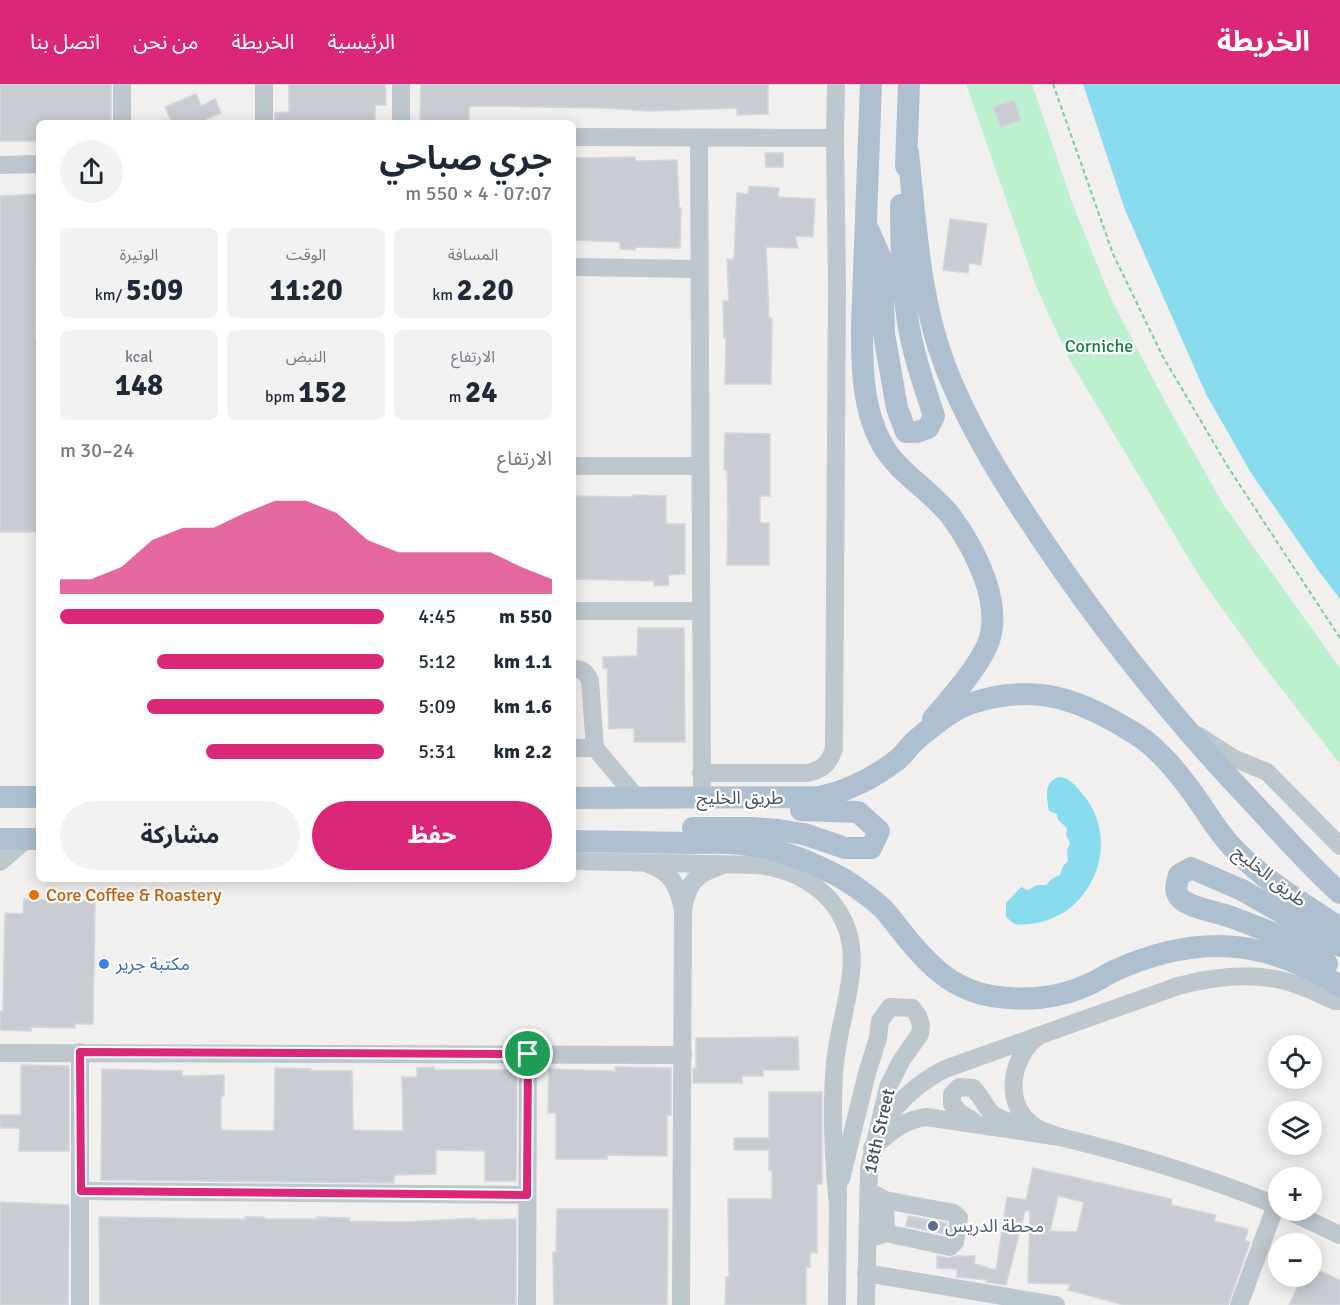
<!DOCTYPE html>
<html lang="ar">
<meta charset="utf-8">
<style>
:root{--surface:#fff;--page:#f2f2f3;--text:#1f2937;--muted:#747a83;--accent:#db2777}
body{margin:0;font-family:Signika,"Noto Sans Arabic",sans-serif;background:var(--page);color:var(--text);direction:rtl;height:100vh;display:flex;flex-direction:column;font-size:22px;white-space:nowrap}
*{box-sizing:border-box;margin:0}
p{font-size:20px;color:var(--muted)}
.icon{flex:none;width:33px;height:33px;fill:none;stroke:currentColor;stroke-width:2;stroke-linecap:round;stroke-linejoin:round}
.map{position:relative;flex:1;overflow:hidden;direction:ltr}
.drawer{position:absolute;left:36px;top:36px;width:540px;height:762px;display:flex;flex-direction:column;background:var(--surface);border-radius:9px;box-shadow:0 3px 15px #0003;direction:rtl}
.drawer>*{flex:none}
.fabs{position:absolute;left:1268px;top:951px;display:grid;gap:12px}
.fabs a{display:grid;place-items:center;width:54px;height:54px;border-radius:50%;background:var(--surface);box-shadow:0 3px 15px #0003;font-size:30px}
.pin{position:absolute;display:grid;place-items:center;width:51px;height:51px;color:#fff;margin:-26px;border:3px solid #fff;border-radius:50%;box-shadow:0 2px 6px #0007}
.round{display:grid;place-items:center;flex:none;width:63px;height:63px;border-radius:32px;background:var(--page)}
.head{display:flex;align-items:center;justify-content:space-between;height:102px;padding:0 24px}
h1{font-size:33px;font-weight:700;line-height:45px}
.stats{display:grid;grid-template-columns:repeat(3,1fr);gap:9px;height:102px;padding:6px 24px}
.stats div{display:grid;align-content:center;border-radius:9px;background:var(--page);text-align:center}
.stats b{font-size:30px;font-weight:700}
.stats small{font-size:16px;font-weight:400}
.stats p{font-size:16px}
.chart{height:168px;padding:12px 24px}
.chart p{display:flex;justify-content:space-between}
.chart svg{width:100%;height:108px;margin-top:6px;fill:var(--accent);opacity:.7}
.action{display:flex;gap:12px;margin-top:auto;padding:12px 24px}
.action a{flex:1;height:69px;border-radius:36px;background:var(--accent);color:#fff;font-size:24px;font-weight:700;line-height:69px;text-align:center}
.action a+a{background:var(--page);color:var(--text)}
ul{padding:0 24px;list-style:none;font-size:20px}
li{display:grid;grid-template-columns:96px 72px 1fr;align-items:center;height:45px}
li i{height:15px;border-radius:8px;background:var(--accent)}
header{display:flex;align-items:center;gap:36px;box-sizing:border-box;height:84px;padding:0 30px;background:var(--accent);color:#fff}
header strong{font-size:28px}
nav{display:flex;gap:33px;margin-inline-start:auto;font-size:21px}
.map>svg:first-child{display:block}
</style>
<header>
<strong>الخريطة</strong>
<nav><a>الرئيسية</a><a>الخريطة</a><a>من نحن</a><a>اتصل بنا</a></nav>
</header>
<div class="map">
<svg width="1340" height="1221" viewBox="0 0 1340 1221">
<rect width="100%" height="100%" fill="#f2efef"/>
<!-- green -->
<polygon fill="#bdf0cf" points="966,0 1032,0 1073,121 1112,217 1167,321 1223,420 1340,584 1340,680 1259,576 1201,495 1070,277 1036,202"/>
<!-- water -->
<g fill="#89dcee">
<polygon points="1083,0 1340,0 1340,515 1318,486 1251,389 1206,310 1125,126"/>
<path d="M1058 693C1068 693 1073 699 1080 707 1129 760 1086 847 1014 840L1006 833V819L1021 803 1028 806 1037 801H1046L1053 794 1060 791 1063 782 1068 777 1067 766 1070 759 1066 751 1067 744 1058 736 1057 730 1049 727C1047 714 1043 699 1058 693Z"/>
</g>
<!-- building -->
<g fill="#c9ccd2" stroke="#d3d6db" stroke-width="1.5" fill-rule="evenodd">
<polygon points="0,0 111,0 111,39 39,39 39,57 0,57"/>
<polygon points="289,0 385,0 386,21 375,21 375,39 275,39 275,29 289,28"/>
<polygon points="421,0 768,0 768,30 737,31 737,24 649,27 605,24 469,22 469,38 420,37"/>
<polygon points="196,10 201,22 215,15 221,29 206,35 208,39 172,39 165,23"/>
<polygon points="1014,16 1021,36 1001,43 993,23"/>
<polygon points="765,69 783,69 783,83 766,83"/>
<polygon points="635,73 635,77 677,76 679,124 681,124 680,164 635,163 635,166 620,165 620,158 573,156 573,74"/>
<polygon points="749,102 779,104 778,113 815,115 813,153 795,152 798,164 766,163 769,234 772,234 771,300 725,300 726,254 724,254 723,217 729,217 727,175 734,175 737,109 748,110"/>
<polygon points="39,110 39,182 36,182 35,256 39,256 39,448 0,448 0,112"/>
<polygon points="950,135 987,140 981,181 969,179 968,189 943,186"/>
<polygon points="725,349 770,350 770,412 760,412 760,439 769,439 769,481 727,481 728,429 727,386 724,386"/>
<polygon points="633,411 666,412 666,440 685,440 685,490 668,491 669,501 655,502 654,497 573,495 573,412 633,413"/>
<polygon points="638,544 684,544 685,658 634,658 634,644 609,645 607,584 603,584 603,573 637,572"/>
<polygon points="24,815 95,817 93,940 75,940 75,944 31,943 31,947 0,946 0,927 3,927 5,829 23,830"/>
<polygon points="798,953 799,986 763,986 763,992 742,992 742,999 693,999 693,984 696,984 696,954"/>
<polygon points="21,981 69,982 69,1067 19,1067 20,1044 0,1044 0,1031 21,1031"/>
<polygon points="434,983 434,986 517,986 516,1097 485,1097 485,1067 436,1066 436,1090 394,1091 394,1099 101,1096 102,985 182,987 182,992 224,991 224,1012 221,1012 221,1046 274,1047 275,984 311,985 310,987 352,987 353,1046 403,1047 402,993 417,993 417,984"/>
<polygon points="615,983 671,984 671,1031 667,1031 667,1072 607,1071 607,1075 556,1075 556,1029 548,1029 549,985 615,987"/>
<polygon points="769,1008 822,1008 822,1100 817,1100 817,1169 810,1169 810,1183 806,1183 806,1221 725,1221 726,1193 729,1193 728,1115 772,1115 772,1086 769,1086 769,1066 734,1066 734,1054 769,1054"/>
<path d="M1033 1084 1172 1115 1171 1121 1216 1131 1214 1137 1248 1145 1245 1157 1250 1158 1228 1221H1124L1068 1206 1070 1200 1028 1199 1030 1127H1025L1006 1201 986 1198 987 1196 957 1193V1185L937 1184V1172L948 1174 957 1172H975L974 1180 996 1186 1007 1113 1026 1116ZM1058 1112 1084 1118 1077 1148 1050 1147Z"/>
<polygon points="0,1118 69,1121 68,1221 0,1221"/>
<polygon points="557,1125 668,1125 667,1221 554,1221 553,1168 556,1168"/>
<polygon points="908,1132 947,1139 945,1150 906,1142"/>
<polygon points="99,1133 232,1135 245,1135 245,1133 264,1133 264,1135 317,1135 317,1133 350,1134 350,1137 404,1138 476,1134 476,1136 516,1135 516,1221 100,1221"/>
<polygon points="1311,1183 1340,1196 1340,1221 1289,1221 1303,1192 1311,1192"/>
</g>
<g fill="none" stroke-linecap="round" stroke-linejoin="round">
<!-- path -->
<polyline stroke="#74cf9f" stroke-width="2" stroke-dasharray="4.5 3" stroke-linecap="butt" points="1053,0 1113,170 1162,271 1228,383 1340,554"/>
<!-- minor -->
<g stroke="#bdc7ce" stroke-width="18">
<polyline points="264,0 264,39"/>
<polyline points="401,0 401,39"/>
<polyline points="122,39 122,0"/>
<polyline points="573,53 835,54"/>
<polyline points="699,54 702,701"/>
<polyline points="0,81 39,80"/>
<polyline points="573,183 698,185"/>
<polyline points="573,382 699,382"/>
<polyline points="573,527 700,527"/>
<path d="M573 585C583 585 586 588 590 597L595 664"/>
<polyline points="1199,652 1233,674 1267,688 1340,762"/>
<polyline points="573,664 595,664 637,714"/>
<path d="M701 689H807C822 686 829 680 834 665L837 202 835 54 836 0"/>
<path d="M573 777 758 781C816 788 858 828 851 889 848 919 838 948 835 979 831 1024 833 1067 837 1112"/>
<polyline points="0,778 27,755"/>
<path d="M648 780C672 787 679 804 683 827L681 1221"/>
<path d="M683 825C688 799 695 790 721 782"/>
<polyline points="80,968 80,1221"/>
<polyline points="0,969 683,971"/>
<path d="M972 1036 960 1029 952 1020V1010L959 1003 973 1004C991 1023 982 1030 1013 1039"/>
<path d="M879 1042C902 1016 914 1001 945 985L1178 902C1215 892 1254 887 1292 899 1307 903 1321 911 1335 917H1340"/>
<path d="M1060 1053C1135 1071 1207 1093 1278 1122"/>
<path d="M872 1064C891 1048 901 1037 926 1033L1060 1053C1052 1050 1041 1047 1034 1042 1003 1020 1010 975 1037 953"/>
<polyline points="841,1095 867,989 878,954 880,937 890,923 912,924 918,932 921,941 920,950 901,977 888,1003 869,1084 866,1221"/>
<polyline points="81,1107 527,1111"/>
<polyline points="885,1116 954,1129 959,1134 955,1158 950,1163 886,1149"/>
<polyline points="1287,1126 1340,1151"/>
<polyline points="874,1153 886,1149 885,1116 876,1111"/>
<polyline points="866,1189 1056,1221"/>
<polyline points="527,1221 528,970"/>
<polyline points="837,1221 838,1100"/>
<polyline points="1239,1221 1276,1121"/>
</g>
<!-- major -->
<g stroke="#aec0cf" stroke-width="22">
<path d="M871 0 862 242C862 283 862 326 883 362 900 390 930 406 950 431 974 463 1005 521 987 562 974 589 952 612 933 635"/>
<path d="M908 69C916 140 919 212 944 279 968 343 1007 404 1045 460 1108 553 1178 640 1255 721 1283 751 1310 782 1340 809"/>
<polyline points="906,82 909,0"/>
<path d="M868 145 882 177 884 250 897 324 906 348H917L928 344 934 332C924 301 913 270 908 238 902 199 901 160 901 121"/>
<polyline points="0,713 39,713"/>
<path d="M573 714 820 713C847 707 875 693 897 676 904 671 909 662 916 656 930 644 955 624 972 619 1029 601 1069 611 1119 640 1131 647 1146 655 1156 666 1167 676 1177 688 1186 700 1203 721 1215 746 1235 766 1265 797 1304 820 1340 844"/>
<polyline points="693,744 751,744 778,746 804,750 845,764 871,764 879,747 858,728 801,726"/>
<polyline points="0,755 39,755"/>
<path d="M573 757C611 758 649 758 687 759 705 759 723 758 741 760 774 763 810 777 840 793 851 799 879 819 887 829 918 868 944 907 999 913 1030 917 1063 913 1092 899 1100 895 1108 889 1116 886 1197 850 1265 854 1340 902"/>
<path d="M1327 880C1303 859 1262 845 1231 833 1218 828 1188 824 1179 813 1174 805 1177 799 1179 791L1191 784 1242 806 1340 862"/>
</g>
</g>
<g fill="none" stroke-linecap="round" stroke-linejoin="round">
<defs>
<polygon id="route" points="80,968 528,970 527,1111 81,1107"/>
</defs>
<!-- route casing -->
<use href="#route" stroke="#fff" stroke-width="12"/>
<!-- route -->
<use href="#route" stroke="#db2777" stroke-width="8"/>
</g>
<!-- markers -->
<circle fill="#e8710a" stroke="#fff" stroke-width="2" cx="34" cy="811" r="6"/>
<circle fill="#3f7fe0" stroke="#fff" stroke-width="2" cx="104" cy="880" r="6"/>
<circle fill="#5c6f8a" stroke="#fff" stroke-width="2" cx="933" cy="1142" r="6"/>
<g text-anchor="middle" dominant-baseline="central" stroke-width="4.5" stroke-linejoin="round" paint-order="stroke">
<!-- park labels -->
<g font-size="18" fill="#158147" stroke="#fff">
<text x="1099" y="262">Corniche</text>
</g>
<!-- street labels -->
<g font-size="18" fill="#47535d" stroke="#fff">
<text x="740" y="714">طريق الخليج</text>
<text transform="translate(1270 792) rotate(38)">طريق الخليج</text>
<text transform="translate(879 1047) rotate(-77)">18th Street</text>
</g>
<!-- food labels -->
<g font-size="18" fill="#c56008" stroke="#fff" text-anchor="start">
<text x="46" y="811">Core Coffee &amp; Roastery</text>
</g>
<!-- shop labels -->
<g font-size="18" fill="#366cbe" stroke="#fff" text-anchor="start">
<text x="116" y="880">مكتبة جرير</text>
</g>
<!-- service labels -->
<g font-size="18" fill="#4e5e75" stroke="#fff" text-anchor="start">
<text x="945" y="1142">محطة الدريس</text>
</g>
</g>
</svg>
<div class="fabs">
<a><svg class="icon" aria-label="locate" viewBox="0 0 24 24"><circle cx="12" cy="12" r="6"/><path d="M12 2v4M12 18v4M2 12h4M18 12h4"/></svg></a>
<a><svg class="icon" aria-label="layers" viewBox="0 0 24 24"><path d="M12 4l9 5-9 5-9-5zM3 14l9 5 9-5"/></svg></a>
<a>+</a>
<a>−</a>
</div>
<div class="pin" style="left:528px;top:970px;background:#1e9e55"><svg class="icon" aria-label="arrive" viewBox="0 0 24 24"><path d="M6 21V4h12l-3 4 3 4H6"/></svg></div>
<section class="drawer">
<div class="head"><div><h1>جري صباحي</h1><p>07:07 · 4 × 550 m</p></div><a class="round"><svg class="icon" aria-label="share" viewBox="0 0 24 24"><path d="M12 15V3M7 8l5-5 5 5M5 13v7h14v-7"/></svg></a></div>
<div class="stats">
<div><p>المسافة</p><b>2.20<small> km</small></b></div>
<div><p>الوقت</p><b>11:20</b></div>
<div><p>الوتيرة</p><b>5:09<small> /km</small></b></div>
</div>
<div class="stats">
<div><p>الارتفاع</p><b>24<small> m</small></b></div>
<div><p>النبض</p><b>152<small> bpm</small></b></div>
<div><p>kcal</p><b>148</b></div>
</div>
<div class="chart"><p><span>الارتفاع</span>24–30 m</p>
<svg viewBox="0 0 160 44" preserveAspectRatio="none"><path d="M0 44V38L10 38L20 33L30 22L40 17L50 17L60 11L70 6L80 6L90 11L100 22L110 27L120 27L130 27L140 27L150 33L160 38V44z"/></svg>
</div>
<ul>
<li><b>550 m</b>4:45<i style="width:100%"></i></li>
<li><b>1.1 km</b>5:12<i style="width:70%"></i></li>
<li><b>1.6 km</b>5:09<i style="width:73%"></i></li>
<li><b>2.2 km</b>5:31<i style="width:55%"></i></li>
</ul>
<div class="action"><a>حفظ</a><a>مشاركة</a></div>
</section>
</div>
